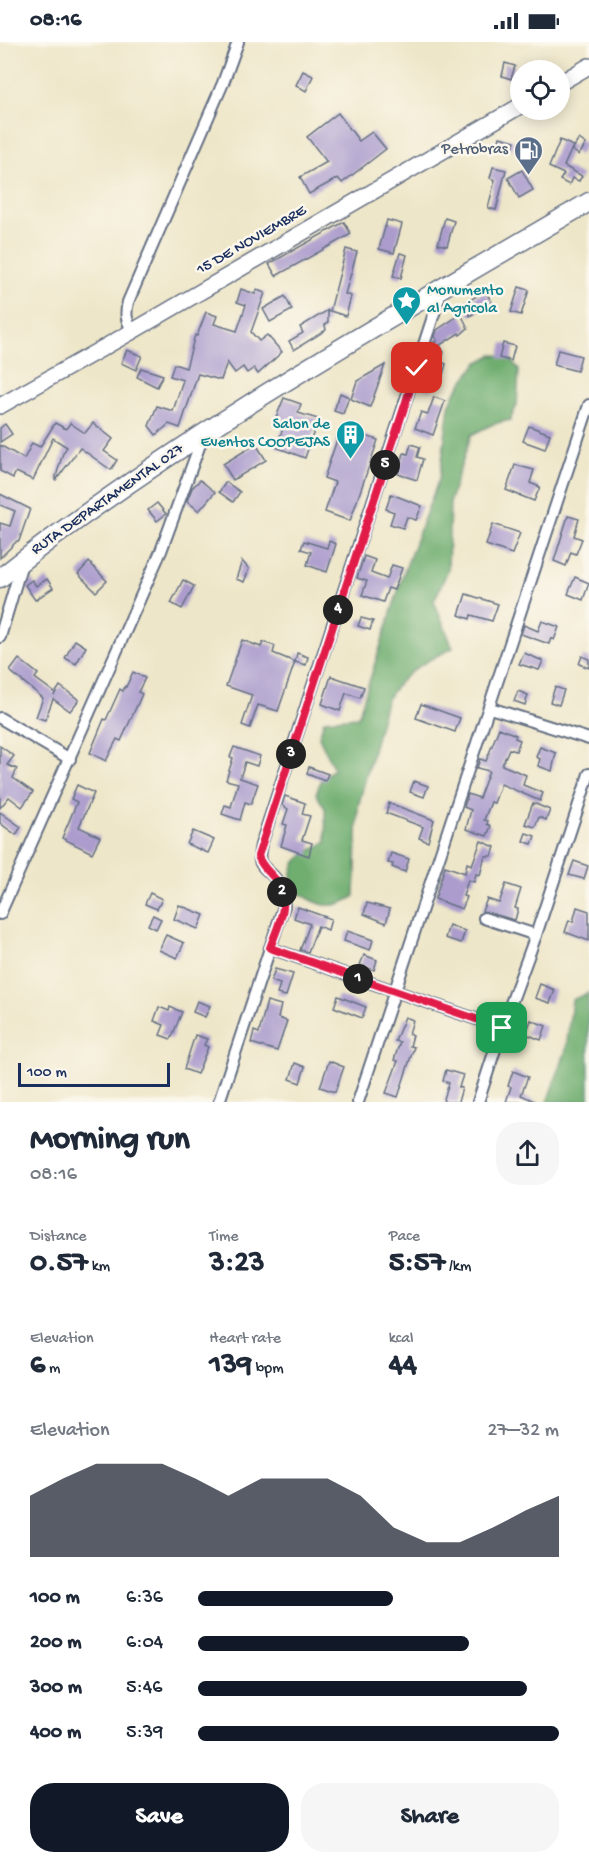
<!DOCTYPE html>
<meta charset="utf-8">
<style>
:root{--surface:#fff;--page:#f6f6f7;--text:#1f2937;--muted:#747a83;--accent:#111827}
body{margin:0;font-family:"Gochi Hand",sans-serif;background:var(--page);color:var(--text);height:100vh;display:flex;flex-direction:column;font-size:22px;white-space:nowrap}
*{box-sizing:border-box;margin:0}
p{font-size:20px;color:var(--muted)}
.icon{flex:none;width:33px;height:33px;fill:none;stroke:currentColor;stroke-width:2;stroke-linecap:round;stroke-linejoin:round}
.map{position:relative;height:1060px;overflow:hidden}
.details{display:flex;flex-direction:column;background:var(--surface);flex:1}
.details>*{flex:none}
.tools{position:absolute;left:510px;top:18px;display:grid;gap:12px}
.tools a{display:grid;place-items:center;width:60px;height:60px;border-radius:50%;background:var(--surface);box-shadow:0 3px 15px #0003;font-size:30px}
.scale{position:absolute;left:18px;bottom:15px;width:152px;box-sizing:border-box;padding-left:6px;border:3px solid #1b2f5e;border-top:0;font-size:16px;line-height:21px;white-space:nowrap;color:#1b2f5e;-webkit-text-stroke:4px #fbf7ec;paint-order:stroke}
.pin{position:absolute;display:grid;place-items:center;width:51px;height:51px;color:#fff;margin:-26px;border-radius:12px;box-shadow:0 3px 9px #0006}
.km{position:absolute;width:30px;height:30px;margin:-15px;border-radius:50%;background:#222;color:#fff;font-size:16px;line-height:30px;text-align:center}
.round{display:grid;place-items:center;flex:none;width:63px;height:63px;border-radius:24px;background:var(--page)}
.overview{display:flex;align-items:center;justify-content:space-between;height:102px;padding:0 30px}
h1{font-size:33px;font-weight:700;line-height:45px}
.stats{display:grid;grid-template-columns:repeat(3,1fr);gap:9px;height:102px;padding:6px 30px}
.stats div{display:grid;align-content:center}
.stats b{font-size:30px;font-weight:700}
.stats small{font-size:16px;font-weight:400}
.stats p{font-size:16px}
.chart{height:168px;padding:12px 30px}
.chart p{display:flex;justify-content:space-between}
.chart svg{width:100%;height:108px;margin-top:6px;fill:var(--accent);opacity:.7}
.button{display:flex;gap:12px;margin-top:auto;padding:12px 30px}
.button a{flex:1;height:69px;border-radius:24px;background:var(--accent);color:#fff;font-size:24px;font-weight:700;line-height:69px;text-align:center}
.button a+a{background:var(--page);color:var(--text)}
ul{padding:0 30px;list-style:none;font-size:20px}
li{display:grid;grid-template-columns:96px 72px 1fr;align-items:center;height:45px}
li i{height:15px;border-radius:8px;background:var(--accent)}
.status{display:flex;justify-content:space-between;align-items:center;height:42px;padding:0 30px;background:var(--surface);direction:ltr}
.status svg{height:16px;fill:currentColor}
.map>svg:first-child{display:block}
</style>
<div class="status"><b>08:16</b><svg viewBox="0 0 49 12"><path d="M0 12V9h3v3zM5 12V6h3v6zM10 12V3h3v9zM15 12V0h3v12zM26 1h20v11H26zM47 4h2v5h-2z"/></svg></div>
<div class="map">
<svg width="589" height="1060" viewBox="0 0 589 1060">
<rect width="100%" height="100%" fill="#fbf7ec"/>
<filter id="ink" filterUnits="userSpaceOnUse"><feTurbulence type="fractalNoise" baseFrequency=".0167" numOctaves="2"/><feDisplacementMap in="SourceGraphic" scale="12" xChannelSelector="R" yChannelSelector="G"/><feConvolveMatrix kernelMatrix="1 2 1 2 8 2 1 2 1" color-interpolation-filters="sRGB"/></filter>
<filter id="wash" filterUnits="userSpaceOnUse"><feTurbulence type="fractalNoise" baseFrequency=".008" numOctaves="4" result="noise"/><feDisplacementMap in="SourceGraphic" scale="24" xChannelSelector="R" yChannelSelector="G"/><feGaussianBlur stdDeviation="1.35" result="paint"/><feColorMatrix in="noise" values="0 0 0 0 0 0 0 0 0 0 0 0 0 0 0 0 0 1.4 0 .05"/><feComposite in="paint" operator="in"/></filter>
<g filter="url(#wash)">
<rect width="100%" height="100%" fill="#eee6c8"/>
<!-- forest -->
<g fill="#6fae6f" stroke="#456e66" stroke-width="1.5">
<path d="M492 313 509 314 519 328 517 363 510 378 493 382 471 393 450 458 448 528 434 559 453 606C425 619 402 631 386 659L358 765 355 854C326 872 318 861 292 847 288 816 302 814 326 800L325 766 316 752 322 736 334 727 319 695 324 678 358 675 404 530 440 434 449 364 456 349 477 321Z"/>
<polygon points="588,951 589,1060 547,1060 566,1008 572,958"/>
</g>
<g id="blocks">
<!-- building -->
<g fill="#ab9ccd">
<polygon points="505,21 515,24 511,37 502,34"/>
<polygon points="303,29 313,34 306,49 296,43"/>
<polygon points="338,71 359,99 372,90 386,107 342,141 338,136 309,152 300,135 327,120 307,95"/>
<polygon points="500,95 515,99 512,108 498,104"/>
<polygon points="579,97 586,102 579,113 572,108"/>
<polygon points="560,98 573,104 564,124 582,134 579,139 572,136 569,143 560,138 564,132 549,125"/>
<polygon points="493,125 506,128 496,168 488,166 495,138 490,136"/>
<polygon points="522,128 533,148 519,156 508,136"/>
<polygon points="445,176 454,179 447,204 438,202"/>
<polygon points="387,178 402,182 394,211 379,207"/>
<polygon points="344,180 351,192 276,234 269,222"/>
<polygon points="346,207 357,210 345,252 351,254 346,274 330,269"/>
<polygon points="400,211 407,213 401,236 393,234"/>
<polygon points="519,245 529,248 521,273 511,270"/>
<polygon points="241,247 255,252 257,248 265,251 251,290 259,299 267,293 282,310 258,332 254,326 247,331 243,325 235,331 227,320 221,338 198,332 180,386 169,382 156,393 149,384 157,364 173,369 183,338 170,334 174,322 186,326 195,293 197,294 206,270 217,274 214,282 237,289 246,263 237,260"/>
<polygon points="485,249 492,260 470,274 463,262"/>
<polygon points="285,254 292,268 270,280 263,267"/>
<polygon points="328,268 328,280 325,283 326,288 294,308 289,299 303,291 300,285"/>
<polygon points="461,272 468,286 460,293 459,291 440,303 444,310 441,320 446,322 443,333 438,332 431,349 419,345 432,301 437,299 435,294 437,288"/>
<polygon points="503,301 515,304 511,319 499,316"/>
<polygon points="127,308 142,314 136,328 121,321"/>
<polygon points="558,308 581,314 577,329 554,323"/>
<polygon points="385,323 370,365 351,357 357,339"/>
<polygon points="141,326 163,333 157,345 137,335"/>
<polygon points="340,351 349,355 343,372 334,369"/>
<polygon points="434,355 445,359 433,393 415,386 421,370 428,372"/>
<polygon points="284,356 301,362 298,371 318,377 305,416 276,405 285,381 275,378"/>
<polygon points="55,381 66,387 70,381 85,391 93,381 113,397 104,409 117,418 111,428 80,406 56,438 55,438 63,411 67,405 53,396 33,438 16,430 13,436 0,429 0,403 24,417 32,401 40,405"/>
<polygon points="5,382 12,392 0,400 0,386"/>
<polygon points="529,384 550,392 545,407 523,399"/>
<polygon points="341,386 378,398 350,479 325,470 335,440 324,436"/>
<polygon points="256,402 266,418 233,438 223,422"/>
<polygon points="411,402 420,405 417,415 423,417 417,438 398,432 404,411 408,412"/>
<polygon points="515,423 534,428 530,441 540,445 534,459 506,448"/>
<polygon points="200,438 215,450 199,469 187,459 192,446"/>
<polygon points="226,440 240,450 233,460 219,450"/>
<polygon points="0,452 30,467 19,499 17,499 0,516 0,481 10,484 15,469 0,463"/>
<polygon points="391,452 422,464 416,478 407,475 403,486 390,482 394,470 386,467"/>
<polygon points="157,461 166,472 157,479 148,468"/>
<polygon points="568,474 579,477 574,494 582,497 576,512 571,510 566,524 554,519"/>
<polygon points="493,482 520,491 512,512 486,503"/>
<polygon points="304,499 327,506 329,499 336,502 327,530 307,523 311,510 301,507"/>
<polygon points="364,514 375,518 371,531 387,537 392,523 402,526 394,548 388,546 383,560 362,553 367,539 357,536"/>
<polygon points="242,519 249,527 244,540 236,537"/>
<polygon points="89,520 107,539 96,550 78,532"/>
<polygon points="575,535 589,541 583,558 568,552"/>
<polygon points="47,537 53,546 35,558 25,543 32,538 36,544"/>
<polygon points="183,538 194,544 182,567 171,561"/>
<polygon points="466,552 498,562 492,579 471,573 470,577 459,573"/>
<polygon points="361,576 373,579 370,588 358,584"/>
<polygon points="542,579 559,585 554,598 551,596 549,602 521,592 524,583 538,589"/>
<polygon points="75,598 86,605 76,622 65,616"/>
<polygon points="242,598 261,605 263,600 275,604 273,611 295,620 278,669 258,663 250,686 242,683 252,653 226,644"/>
<polygon points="297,611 308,615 306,623 295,620"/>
<polygon points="524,611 543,619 539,628 519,622"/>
<polygon points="582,614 589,617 589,626 579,622"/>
<polygon points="19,617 38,632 35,636 55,651 54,653 60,644 79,658 70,669 53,657 45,678 36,675 43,656 10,629"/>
<polygon points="133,630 145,636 138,650 142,652 121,699 117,697 106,719 90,711 104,677 106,678 120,647 123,649 125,644 126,645"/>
<polygon points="331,634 364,645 360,656 346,651 340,669 322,662"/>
<polygon points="555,645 564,648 559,663 550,660"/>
<polygon points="518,649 528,653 525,663 514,659"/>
<polygon points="421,662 460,676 455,690 416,676"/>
<polygon points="499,686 516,693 515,696 520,698 516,709 509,707 502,723 526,733 523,743 543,751 540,759 501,742 494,761 491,760 484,778 488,779 487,782 491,784 487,794 466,787 471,768 464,765 468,752 479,756 489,729 477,726 480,717 486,719"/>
<polygon points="0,704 14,714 7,723 17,727 13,736 33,750 22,765 9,755 0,766"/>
<polygon points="234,705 260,714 257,724 245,720 240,736 258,742 251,762 245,760 240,778 222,772 225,763 231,765 238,741 226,738 233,716 230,715"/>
<polygon points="540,705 556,711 552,729 538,724 540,717 536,715"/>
<polygon points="309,725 328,732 325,739 307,732"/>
<polygon points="414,739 428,744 424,755 410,750"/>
<polygon points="77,743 94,751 79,785 100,795 92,811 62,796 77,760 71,757"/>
<polygon points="285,754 305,761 302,772 310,774 302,798 312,801 309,814 281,804 287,783 283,782 288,767 282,763"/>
<polygon points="389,761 434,778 428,800 419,796 423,785 386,771"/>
<polygon points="533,761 550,768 546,778 539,775 535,785 525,782"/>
<polygon points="0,770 21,785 16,793 0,781"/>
<polygon points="193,789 214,798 208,811 187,802"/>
<polygon points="526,791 535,794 532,802 523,799"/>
<polygon points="481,799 495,805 492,814 485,814 480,833 476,832 474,840 468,838 463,854 467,855 462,867 435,857 445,824 465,831 467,821 472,823"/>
<polygon points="391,811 409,817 405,830 392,825 393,822 388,821"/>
<polygon points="574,819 588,824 584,837 569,833"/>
<polygon points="506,842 521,847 515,866 518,867 515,878 482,869 487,857 499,861"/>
<polygon points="150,851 162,857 157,867 145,862"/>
<polygon points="367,861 390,867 386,881 364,872"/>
<polygon points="179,863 204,873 198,887 174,877"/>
<polygon points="298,865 331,877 328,888 318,884 308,910 300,908 310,882 294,876"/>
<polygon points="577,865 589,869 589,899 565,890 569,878 573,880"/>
<polygon points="153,873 161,877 156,887 148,883"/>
<polygon points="449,883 465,889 461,901 445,896"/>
<polygon points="347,889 373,898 370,908 344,899"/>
<polygon points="166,893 184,901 177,916 159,908"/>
<polygon points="364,913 377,918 374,928 360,923"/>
<polygon points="275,927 293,932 286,954 277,952 280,942 271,939"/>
<polygon points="540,942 555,948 550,961 535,956"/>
<polygon points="338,954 366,965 362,976 334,965"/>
<polygon points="197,959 210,964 205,975 193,970"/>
<polygon points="267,959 281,963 278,976 287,979 277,1009 251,1001 254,989 259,991"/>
<polygon points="159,965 169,969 170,965 182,970 171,997 160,993 164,983 154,979"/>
<polygon points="405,975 413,978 409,992 413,993 410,1004 414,1005 398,1055 386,1051 398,1019 394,1018 400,1000 395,999"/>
<polygon points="531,978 546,984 541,998 526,992"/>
<polygon points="195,993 207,997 204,1003 208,1005 197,1032 184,1027"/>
<polygon points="329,1019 344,1025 335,1050 320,1045"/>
<polygon points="295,1021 305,1025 300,1041 290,1037"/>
<polygon points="446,1028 463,1033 459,1045 462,1046 458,1060 443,1060 449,1041 443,1039"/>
<polygon points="513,1029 528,1035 521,1053 537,1060 506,1060 511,1045 508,1044"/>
</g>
</g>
</g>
<g filter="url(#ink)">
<use href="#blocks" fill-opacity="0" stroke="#656f83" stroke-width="1.5"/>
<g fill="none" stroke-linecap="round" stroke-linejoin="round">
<defs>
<g id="street">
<path d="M133 289C126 279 125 272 128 260L223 41 238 0"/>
<polyline points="0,595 22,521"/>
<polyline points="490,666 589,697"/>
<polyline points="0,676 70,717"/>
<polyline points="0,872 161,509 203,394"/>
<polyline points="484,876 536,893"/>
<polyline points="270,906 502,986"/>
<path d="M219 1060 284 864C283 856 283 848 278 840 267 824 255 827 261 803L442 247"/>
<polyline points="358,1060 589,363"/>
<polyline points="478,1060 502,986 536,893 589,732"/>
</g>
<g id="secondary">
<polyline points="560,41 589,24"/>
<polyline points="0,364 133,289 520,64"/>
</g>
<path id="primary" d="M0 536C183 392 388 278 589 160"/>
</defs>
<!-- street casing -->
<use href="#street" stroke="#656f83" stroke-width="14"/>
<!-- secondary casing -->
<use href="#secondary" stroke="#656f83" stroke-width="18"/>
<!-- primary casing -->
<use href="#primary" stroke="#656f83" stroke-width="21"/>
<!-- street -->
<use href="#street" stroke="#fff" stroke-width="10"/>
<!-- secondary -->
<use href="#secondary" stroke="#fff" stroke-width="15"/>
<!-- primary -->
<use href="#primary" stroke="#fff" stroke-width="18"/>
</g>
</g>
<g fill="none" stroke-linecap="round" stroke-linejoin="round" filter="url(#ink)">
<defs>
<path id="route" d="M417 326 258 814C263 828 271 830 278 841 291 861 277 886 270 906L502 986"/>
</defs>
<!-- route casing -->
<use href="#route" stroke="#fff" stroke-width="12"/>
<!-- route -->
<use href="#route" stroke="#e11d48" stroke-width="8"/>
</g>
<!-- icons -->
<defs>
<symbol id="fuel-pin" viewBox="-11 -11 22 30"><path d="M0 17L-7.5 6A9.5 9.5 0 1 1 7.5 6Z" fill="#5c6f8a" stroke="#fbf7ec"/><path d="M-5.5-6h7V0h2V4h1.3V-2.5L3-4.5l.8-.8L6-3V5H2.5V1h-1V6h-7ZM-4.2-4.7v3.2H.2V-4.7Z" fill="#fff"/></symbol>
<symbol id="sight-pin" viewBox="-11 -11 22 30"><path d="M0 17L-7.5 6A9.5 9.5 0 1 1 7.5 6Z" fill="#0f9aa8" stroke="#fbf7ec"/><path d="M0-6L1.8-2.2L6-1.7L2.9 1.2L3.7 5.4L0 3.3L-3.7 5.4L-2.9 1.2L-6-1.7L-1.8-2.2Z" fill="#fff"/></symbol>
<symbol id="building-pin" viewBox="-11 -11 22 30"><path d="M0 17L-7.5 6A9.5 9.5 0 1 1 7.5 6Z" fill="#0f9aa8" stroke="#fbf7ec"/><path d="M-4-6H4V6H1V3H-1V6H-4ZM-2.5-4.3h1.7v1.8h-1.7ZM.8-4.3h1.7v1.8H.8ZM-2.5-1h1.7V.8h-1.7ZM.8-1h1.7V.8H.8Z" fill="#fff"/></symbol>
</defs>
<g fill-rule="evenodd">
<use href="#fuel-pin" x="512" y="92" width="33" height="45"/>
<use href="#sight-pin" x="390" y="242" width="33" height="45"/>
<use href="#building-pin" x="334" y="376" width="33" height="45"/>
</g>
<g text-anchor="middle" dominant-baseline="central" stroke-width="5" stroke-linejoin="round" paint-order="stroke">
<!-- service labels -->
<g font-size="16" fill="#4e5e75" stroke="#fbf7ec" text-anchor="end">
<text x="508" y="108">Petrobras</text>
</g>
<!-- street labels -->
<g font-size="16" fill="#1b2f5e" stroke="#fbf7ec">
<text transform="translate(252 199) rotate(-30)">15 DE NOVIEMBRE</text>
<text transform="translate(108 458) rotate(-35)">RUTA DEPARTAMENTAL 027</text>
</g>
<!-- culture labels -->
<g font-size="16" fill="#0d838f" stroke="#fbf7ec" text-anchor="start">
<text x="427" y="249">Monumento<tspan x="427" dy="18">al Agricola</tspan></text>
<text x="330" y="383" text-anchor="end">Salon de<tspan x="330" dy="18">Eventos COOPEJAS</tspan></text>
</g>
</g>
</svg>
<div class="tools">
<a><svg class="icon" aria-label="locate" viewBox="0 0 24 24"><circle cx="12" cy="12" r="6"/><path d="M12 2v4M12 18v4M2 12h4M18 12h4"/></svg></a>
</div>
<div class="scale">100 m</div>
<div class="pin" style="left:502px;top:986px;background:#1e9e55"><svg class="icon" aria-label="arrive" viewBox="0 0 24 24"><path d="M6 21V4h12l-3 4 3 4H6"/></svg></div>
<div class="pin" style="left:417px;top:326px;background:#d93025"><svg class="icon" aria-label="check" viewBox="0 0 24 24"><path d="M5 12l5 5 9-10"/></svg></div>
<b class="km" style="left:358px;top:937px">1</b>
<b class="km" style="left:282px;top:850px">2</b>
<b class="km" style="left:291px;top:712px">3</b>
<b class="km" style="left:338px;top:568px">4</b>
<b class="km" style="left:385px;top:423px">5</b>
</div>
<section class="details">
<div class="overview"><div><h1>Morning run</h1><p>08:16</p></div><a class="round"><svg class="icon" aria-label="share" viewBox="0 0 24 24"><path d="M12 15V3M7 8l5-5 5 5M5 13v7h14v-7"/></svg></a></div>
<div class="stats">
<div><p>Distance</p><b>0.57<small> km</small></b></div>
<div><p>Time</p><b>3:23</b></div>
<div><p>Pace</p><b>5:57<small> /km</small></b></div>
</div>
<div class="stats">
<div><p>Elevation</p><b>6<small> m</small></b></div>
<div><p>Heart rate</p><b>139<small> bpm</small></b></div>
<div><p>kcal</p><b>44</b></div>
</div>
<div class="chart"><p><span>Elevation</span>27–32 m</p>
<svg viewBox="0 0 160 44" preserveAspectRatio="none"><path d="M0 44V19L10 12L20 6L30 6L40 6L50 12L60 19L70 12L80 12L90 12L100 19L110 32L120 38L130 38L140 32L150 25L160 19V44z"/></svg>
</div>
<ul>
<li><b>100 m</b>6:36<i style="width:54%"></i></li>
<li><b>200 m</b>6:04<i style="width:75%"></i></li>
<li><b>300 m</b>5:46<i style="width:91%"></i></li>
<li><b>400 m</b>5:39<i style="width:100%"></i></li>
</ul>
<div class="button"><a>Save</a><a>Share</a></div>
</section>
